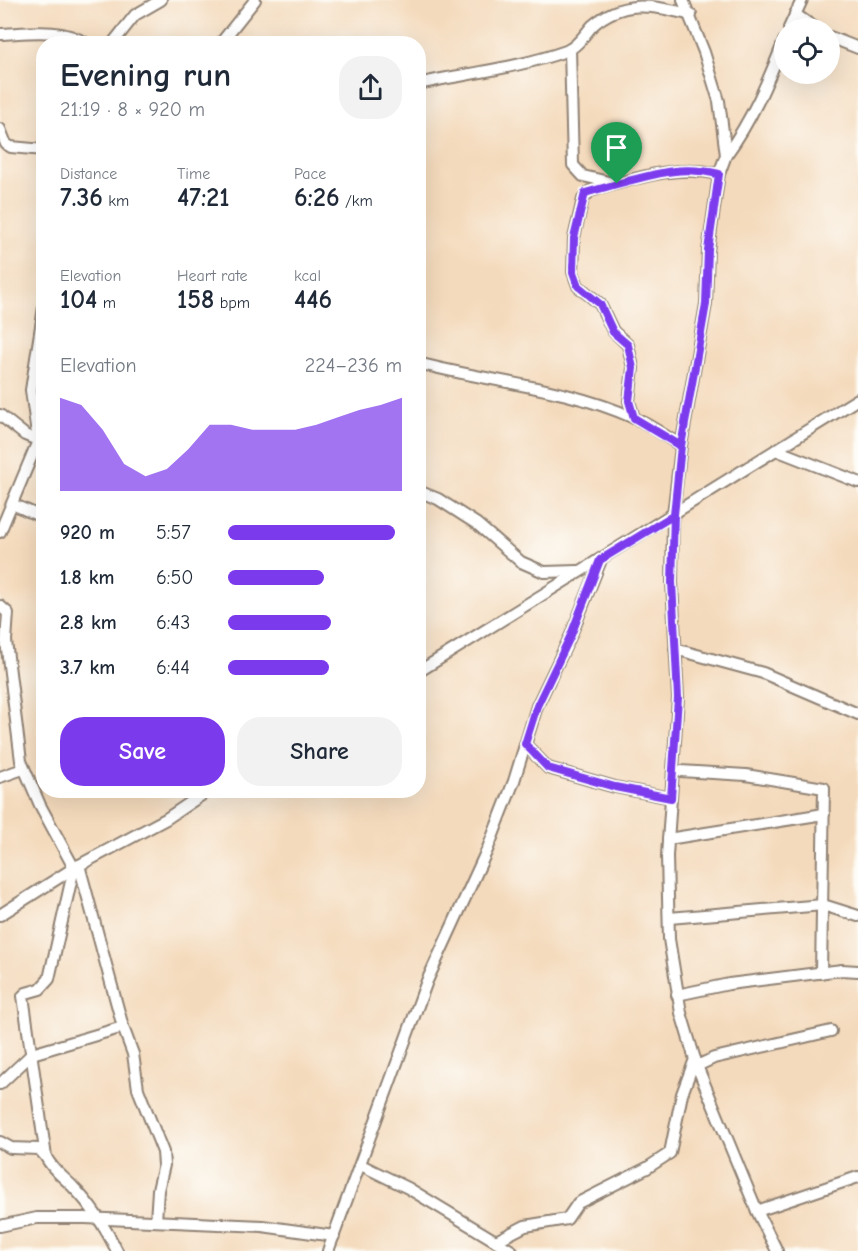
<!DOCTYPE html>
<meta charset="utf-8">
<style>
:root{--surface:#fff;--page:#f2f2f3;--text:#1f2937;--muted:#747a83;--accent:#7c3aed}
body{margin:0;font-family:"Comic Neue",sans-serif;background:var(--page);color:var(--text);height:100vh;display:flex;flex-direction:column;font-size:22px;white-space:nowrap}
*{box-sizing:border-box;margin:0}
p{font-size:20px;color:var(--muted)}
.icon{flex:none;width:33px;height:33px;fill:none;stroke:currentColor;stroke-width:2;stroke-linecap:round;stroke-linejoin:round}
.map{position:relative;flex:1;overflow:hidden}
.panel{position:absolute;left:36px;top:36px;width:390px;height:762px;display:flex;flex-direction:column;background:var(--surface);border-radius:24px;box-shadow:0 6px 24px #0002}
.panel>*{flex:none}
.tools{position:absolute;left:774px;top:18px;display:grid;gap:12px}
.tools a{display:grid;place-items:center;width:66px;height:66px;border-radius:50%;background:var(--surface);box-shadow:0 6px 24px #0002;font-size:30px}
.pin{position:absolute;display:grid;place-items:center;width:51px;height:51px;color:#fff;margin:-62px -26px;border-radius:50% 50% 50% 0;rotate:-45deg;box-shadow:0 0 6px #0007}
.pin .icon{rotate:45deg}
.round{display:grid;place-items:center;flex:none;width:63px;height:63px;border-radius:24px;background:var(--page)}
.summary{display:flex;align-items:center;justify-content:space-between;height:102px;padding:0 24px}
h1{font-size:33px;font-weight:700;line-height:45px}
.metrics{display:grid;grid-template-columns:repeat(3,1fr);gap:9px;height:102px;padding:6px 24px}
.metrics div{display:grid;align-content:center}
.metrics b{font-size:26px;font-weight:700}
.metrics small{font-size:16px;font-weight:400}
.metrics p{font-size:16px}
.chart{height:168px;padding:12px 24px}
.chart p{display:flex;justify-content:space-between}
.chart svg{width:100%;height:108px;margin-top:6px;fill:var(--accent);opacity:.7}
.button{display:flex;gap:12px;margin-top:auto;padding:12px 24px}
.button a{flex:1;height:69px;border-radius:24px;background:var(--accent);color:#fff;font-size:24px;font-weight:700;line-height:69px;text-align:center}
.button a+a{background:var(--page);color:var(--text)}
ul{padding:0 24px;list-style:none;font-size:20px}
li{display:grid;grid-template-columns:96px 72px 1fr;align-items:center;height:45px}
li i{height:15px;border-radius:8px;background:var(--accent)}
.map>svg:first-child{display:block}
</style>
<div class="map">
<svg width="858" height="1251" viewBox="0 0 858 1251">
<rect width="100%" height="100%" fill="#fdfcf7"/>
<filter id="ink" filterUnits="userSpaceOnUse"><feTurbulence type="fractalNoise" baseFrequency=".0167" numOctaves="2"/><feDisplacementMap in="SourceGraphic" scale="12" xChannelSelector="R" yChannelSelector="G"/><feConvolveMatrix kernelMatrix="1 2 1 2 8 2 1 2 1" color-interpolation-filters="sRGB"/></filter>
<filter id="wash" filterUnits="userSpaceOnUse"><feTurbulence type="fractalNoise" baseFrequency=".008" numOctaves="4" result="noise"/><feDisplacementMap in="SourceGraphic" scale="24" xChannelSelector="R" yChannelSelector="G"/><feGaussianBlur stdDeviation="1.35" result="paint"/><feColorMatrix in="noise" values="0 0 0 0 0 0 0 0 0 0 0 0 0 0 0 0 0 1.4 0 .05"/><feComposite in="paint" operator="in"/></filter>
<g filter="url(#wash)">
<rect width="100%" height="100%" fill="#f4dabc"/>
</g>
<g filter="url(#ink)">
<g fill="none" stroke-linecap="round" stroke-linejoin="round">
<defs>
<g id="street">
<polyline points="683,0 704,52 719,101 726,155 719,174 708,251 706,304 681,446 673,515 672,582 678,698 667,856 669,939 681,1013 697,1066 757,1211 777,1251"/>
<polyline points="795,14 815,28"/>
<polyline points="789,28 802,0"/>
<path d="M0 34C28 33 62 27 87 44"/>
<polyline points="830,37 858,48"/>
<polyline points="112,44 135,15 161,0"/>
<polyline points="220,44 255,0"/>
<polyline points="570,49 573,165 583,176 613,183"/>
<path d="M418 84C468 73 518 68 566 51 577 47 585 34 592 26 621 0 651 4 691 15"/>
<polyline points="0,129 6,144 11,147 44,150"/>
<path d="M726 155C752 120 768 81 784 41"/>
<path d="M418 363C489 382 566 387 634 418 650 425 666 436 681 446"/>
<polyline points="0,415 25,435 42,442"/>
<path d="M634 418 629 401 633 368 628 345 613 331 600 304 578 286 573 272 574 238 583 199 590 191C635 179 673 164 719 174"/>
<polyline points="776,450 858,482"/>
<polyline points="418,491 438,499 477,524 521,562 544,572 578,571"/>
<polyline points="12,504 44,518"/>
<polyline points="0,532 38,441 31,390 44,307"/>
<path d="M0 606 8 613 6 641 21 761 40 805 74 868 49 979 40 989 26 993 23 996 46 1157C53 1171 64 1177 74 1188 92 1206 106 1229 117 1251"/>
<polyline points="675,649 763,673 858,714"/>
<polyline points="418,672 858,399"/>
<polyline points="525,744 548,768 615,787 671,798"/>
<polyline points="680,771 746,775 824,788 821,973"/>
<polyline points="0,777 23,769"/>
<polyline points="668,839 824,814"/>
<polyline points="79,865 123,1027 133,1054 138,1089 163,1152 164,1165 158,1190 156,1221"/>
<polyline points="0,915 74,868 166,819 209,790"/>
<polyline points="669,918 823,905 858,916"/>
<polyline points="677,995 729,984 842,970 858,971"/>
<polyline points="697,1066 714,1058 831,1031"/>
<polyline points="0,1084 32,1054 123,1027"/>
<polyline points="0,1142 11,1148 39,1149 46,1157"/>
<polyline points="361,1165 408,1188 512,1251"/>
<polyline points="757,1211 858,1177"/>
<polyline points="0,1226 37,1218 85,1218 262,1226 334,1236"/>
<polyline points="496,1241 525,1226 567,1219 578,1203 647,1168 670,1153 682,1094 695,1059"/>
<polyline points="328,1251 427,981 488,848 514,781 537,706 571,635 601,560"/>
</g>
</defs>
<!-- street casing -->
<use href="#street" stroke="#908274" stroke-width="14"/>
<!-- street -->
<use href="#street" stroke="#fff" stroke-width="10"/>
</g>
</g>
<g fill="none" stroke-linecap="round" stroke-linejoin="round" filter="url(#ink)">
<defs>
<path id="route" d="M617 184 585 193 574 238 573 272 578 286 600 304 613 332 628 345 633 368 629 401 634 418 681 446 674 515 600 560 571 635 537 706 525 744 548 768 615 787 671 798 678 698 672 582 674 515 681 446 706 304 708 250 719 174C680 165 655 174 617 184"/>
</defs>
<!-- route casing -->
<use href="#route" stroke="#fff" stroke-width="12"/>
<!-- route -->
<use href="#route" stroke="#7c3aed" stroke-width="8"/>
</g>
</svg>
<div class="tools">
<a><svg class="icon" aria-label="locate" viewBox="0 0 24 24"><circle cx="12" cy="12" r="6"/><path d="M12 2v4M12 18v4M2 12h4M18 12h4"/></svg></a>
</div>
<div class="pin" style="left:617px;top:184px;background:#1e9e55"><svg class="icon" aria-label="arrive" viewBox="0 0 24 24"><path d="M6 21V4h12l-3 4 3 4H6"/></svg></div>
<section class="panel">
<div class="summary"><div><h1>Evening run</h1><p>21:19 · 8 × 920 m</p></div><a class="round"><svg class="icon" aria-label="share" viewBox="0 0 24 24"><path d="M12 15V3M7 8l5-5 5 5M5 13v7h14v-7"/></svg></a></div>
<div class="metrics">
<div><p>Distance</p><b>7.36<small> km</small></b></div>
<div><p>Time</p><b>47:21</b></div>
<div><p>Pace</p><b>6:26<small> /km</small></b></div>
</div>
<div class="metrics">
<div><p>Elevation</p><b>104<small> m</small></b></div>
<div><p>Heart rate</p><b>158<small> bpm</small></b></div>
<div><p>kcal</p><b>446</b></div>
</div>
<div class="chart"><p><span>Elevation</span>224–236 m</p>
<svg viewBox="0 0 160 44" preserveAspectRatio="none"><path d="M0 44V6L10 9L20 19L30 33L40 38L50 35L60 27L70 17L80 17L90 19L100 19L110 19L120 17L130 14L140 11L150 9L160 6V44z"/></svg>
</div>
<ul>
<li><b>920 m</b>5:57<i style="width:96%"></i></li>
<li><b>1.8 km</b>6:50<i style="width:55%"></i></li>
<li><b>2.8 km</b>6:43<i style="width:59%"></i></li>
<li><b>3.7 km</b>6:44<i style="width:58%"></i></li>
</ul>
<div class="button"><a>Save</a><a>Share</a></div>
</section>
</div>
